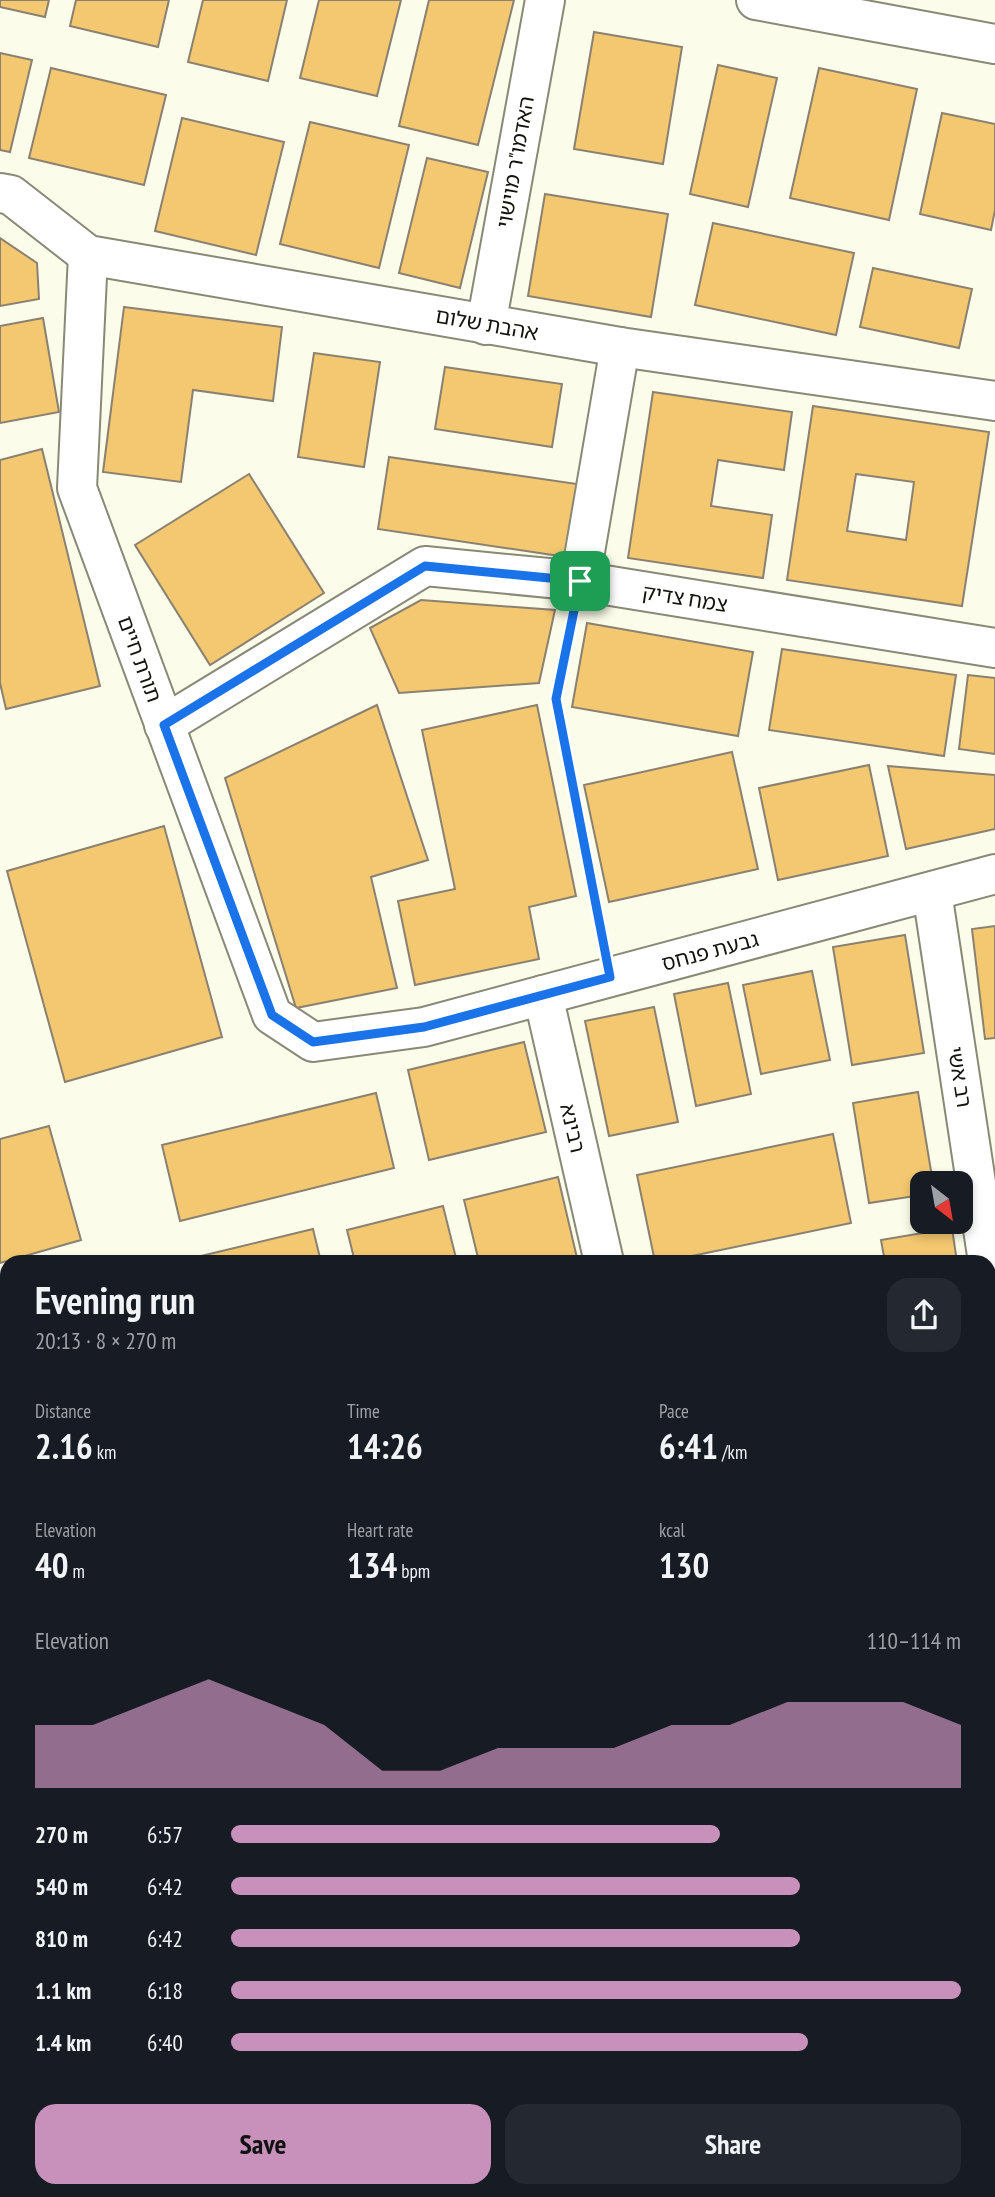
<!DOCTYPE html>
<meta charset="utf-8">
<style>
:root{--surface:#171b24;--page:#242831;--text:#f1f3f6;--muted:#9ea1a6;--accent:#c891bb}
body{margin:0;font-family:"PT Sans Narrow","Noto Sans Hebrew",sans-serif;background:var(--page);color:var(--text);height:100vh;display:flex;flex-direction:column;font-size:26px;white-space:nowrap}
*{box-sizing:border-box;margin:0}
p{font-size:23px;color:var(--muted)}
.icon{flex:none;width:38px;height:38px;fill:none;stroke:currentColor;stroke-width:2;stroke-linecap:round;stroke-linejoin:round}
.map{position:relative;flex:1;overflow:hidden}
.sheet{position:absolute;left:0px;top:1255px;width:996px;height:943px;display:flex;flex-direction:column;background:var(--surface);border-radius:21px 21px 0 0;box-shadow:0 4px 10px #0003}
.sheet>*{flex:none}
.needle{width:46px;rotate:149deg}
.buttons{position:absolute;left:910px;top:1171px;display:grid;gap:14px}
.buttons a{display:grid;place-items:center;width:63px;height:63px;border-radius:14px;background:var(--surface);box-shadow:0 4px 10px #0003;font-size:35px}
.pin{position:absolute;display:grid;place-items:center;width:60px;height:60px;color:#fff;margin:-30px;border-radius:14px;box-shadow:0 4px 10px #0006}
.round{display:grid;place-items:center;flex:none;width:74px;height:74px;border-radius:21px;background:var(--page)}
.overview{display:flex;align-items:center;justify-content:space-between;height:119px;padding:0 35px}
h1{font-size:38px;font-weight:700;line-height:52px}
.stats{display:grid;grid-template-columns:repeat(3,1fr);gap:10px;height:119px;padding:7px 35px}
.stats div{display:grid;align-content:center}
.stats b{font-size:35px;font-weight:700}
.stats small{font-size:19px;font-weight:400}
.stats p{font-size:19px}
.chart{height:196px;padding:14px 35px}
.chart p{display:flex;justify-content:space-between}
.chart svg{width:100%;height:126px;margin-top:7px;fill:var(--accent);opacity:.7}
.button{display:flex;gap:14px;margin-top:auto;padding:14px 35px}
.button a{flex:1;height:80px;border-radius:21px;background:var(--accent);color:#111;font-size:28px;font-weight:700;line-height:80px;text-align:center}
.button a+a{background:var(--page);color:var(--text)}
ul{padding:0 35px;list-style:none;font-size:23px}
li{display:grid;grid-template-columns:112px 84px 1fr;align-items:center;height:52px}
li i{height:18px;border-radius:9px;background:var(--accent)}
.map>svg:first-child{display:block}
</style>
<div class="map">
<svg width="995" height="2197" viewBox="0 0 995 2197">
<rect width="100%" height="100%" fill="#fbfce9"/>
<!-- building -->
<g fill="#f4c870" stroke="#8a8171" stroke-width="2" fill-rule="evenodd">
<polygon points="0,0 49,0 45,17 0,7"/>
<polygon points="76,0 169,0 158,47 70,26"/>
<polygon points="203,0 287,0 268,81 188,62"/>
<polygon points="319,0 401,0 377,96 300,78"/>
<polygon points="429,0 514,0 478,145 399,126"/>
<polygon points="594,32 682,47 663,164 574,149"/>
<polygon points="0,53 32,60 10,152 0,150"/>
<polygon points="718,65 777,78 748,207 690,194"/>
<polygon points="51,68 166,95 144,185 29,158"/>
<polygon points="819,68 917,89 889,220 790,198"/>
<polygon points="942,113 995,124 995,210 991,230 920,214"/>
<polygon points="182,118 284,142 256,255 155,231"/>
<polygon points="310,122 409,145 379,268 280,244"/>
<polygon points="427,158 488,172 460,288 399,273"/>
<polygon points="545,194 668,214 651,317 528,296"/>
<polygon points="713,223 854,253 836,335 695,305"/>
<polygon points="0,238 37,263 39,299 0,306"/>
<polygon points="873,268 972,289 959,348 860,327"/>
<polygon points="124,307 282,327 273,401 193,390 181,482 103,472"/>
<polygon points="43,318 59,412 0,423 0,326"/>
<polygon points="314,353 380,362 364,467 298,457"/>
<polygon points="445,367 562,384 552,447 435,429"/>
<polygon points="653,392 792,412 784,470 718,460 711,506 772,515 763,578 628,558"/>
<path d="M813 406 989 432 962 606 787 580ZM856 474 914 482 906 540 847 531Z"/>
<polygon points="42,449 100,686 6,709 0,683 0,460"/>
<polygon points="389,457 577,484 566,557 378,529"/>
<polygon points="249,474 324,593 210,665 135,545"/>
<polygon points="421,600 555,610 539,683 399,693 370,628"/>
<polygon points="587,623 753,652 738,736 572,707"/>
<polygon points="782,649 956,675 944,756 769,730"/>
<polygon points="968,675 995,678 995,754 959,749"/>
<polygon points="377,705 428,860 371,877 397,988 296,1008 225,778"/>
<polygon points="537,705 576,896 529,907 539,959 415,985 398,901 455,889 422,730"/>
<polygon points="732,752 758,869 609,902 584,785"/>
<polygon points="869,765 888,856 778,880 759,788"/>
<polygon points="888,766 995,775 995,829 906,849"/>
<polygon points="164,826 222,1037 65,1082 7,871"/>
<polygon points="995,926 995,1038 985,1039 972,929"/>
<polygon points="905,935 924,1053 852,1065 833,947"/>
<polygon points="812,971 830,1060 761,1074 743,985"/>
<polygon points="728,983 751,1094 696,1106 674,994"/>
<polygon points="654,1007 678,1122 609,1136 585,1021"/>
<polygon points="524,1042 546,1132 429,1160 408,1070"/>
<polygon points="918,1092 933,1183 922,1183 922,1195 869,1203 853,1103"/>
<polygon points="376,1093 394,1168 180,1221 162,1145"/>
<polygon points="49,1126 81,1240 0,1263 0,1139"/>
<polygon points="833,1134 851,1223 663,1262 655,1262 637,1175"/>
<polygon points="558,1177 578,1262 479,1262 464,1200"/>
<polygon points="443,1206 457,1262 355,1262 347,1230"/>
<polygon points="952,1228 957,1262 885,1262 881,1240"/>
<polygon points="313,1229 321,1262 202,1262 201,1256"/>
<polygon points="7,1309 7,1390 0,1392 0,1310"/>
<polygon points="0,1515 7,1543 7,1617 0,1619"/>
<polygon points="989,1522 995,1562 995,1622 989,1623"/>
<polygon points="995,1711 995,1951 989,1952 989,1712"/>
<polygon points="7,1719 7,1820 0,1822 0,1721"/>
<polygon points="0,1945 7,1975 7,2020 0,2022"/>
<polygon points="995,2086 995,2197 850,2197 849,2191 989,2191 989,2087"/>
<polygon points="7,2094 7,2158 0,2159 0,2096"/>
<polygon points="524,2191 776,2191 777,2197 525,2197"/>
</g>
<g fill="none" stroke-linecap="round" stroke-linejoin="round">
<defs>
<g id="street">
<polyline points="756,0 995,44"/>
<polyline points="0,193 11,195 88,255 620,347 995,401"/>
<polyline points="88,255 77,488 272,1015 313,1042 424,1027 995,874"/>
<polyline points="486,325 545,0"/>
<polyline points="580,581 620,347"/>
<polyline points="164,725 425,566 580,581 995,648"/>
<polyline points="932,892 988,1262"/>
<polyline points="543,995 604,1262"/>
<polyline points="989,1265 995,1306"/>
<polyline points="0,1443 7,1442"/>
<polyline points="989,1659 995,1658"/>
<polyline points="0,1869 7,1868"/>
<polyline points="989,1997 995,1996"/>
<polyline points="989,2038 995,2037"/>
<polyline points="815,2191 816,2197"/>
<polyline points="151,2197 176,2191"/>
</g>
</defs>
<!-- street casing -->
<use href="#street" stroke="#888977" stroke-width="42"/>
<!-- path -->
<g stroke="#8b8b7e" stroke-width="4.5" stroke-dasharray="5 3.5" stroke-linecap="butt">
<polyline points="572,619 556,699 603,940"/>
<polyline points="0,1651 7,1649"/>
</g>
<!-- street -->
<use href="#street" stroke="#fff" stroke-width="38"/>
</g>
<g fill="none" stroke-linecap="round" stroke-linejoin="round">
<defs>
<polygon id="route" points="425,566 580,581 556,699 610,977 424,1027 313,1042 272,1015 164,725"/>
</defs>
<!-- route casing -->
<use href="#route" stroke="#fff" stroke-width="14"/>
<!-- route -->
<use href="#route" stroke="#1a73e8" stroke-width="9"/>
</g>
<g text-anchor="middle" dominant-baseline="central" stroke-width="7" stroke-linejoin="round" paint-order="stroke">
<!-- street labels -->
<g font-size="21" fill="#13130c" stroke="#fff">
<text transform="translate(515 162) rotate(-80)">האדמו"ר מוישוי</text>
<text transform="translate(487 324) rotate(10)">אהבת שלום</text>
<text transform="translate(685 598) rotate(9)">צמח צדיק</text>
<text transform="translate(140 659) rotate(70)">תורת חיים</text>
<text transform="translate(710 951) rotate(-15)">גבעת פנחס</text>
<text transform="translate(960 1077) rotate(81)">רב אשי</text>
<text transform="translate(573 1128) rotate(77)">רבינא</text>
</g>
</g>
</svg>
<div class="buttons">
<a><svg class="needle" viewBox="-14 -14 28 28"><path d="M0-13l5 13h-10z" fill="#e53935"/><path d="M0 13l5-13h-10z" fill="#9ea1a6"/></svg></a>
</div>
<div class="pin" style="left:580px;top:581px;background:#1e9e55"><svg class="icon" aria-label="arrive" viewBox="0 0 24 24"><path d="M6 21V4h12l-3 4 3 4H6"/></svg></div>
<section class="sheet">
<div class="overview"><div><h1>Evening run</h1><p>20:13 · 8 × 270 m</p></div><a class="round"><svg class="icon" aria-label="share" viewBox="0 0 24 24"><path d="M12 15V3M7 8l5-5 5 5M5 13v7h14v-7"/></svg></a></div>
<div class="stats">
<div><p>Distance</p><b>2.16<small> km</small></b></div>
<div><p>Time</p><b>14:26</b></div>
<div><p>Pace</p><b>6:41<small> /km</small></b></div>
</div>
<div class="stats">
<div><p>Elevation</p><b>40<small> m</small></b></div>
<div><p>Heart rate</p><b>134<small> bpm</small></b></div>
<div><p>kcal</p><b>130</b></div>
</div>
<div class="chart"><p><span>Elevation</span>110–114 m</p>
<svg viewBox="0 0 160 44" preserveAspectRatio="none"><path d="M0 44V22L10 22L20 14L30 6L40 14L50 22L60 38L70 38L80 30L90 30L100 30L110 22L120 22L130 14L140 14L150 14L160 22V44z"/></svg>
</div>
<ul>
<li><b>270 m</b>6:57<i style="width:67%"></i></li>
<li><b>540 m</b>6:42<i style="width:78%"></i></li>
<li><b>810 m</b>6:42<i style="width:78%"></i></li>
<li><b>1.1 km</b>6:18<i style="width:100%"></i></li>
<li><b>1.4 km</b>6:40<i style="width:79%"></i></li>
</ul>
<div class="button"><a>Save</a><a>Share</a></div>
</section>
</div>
